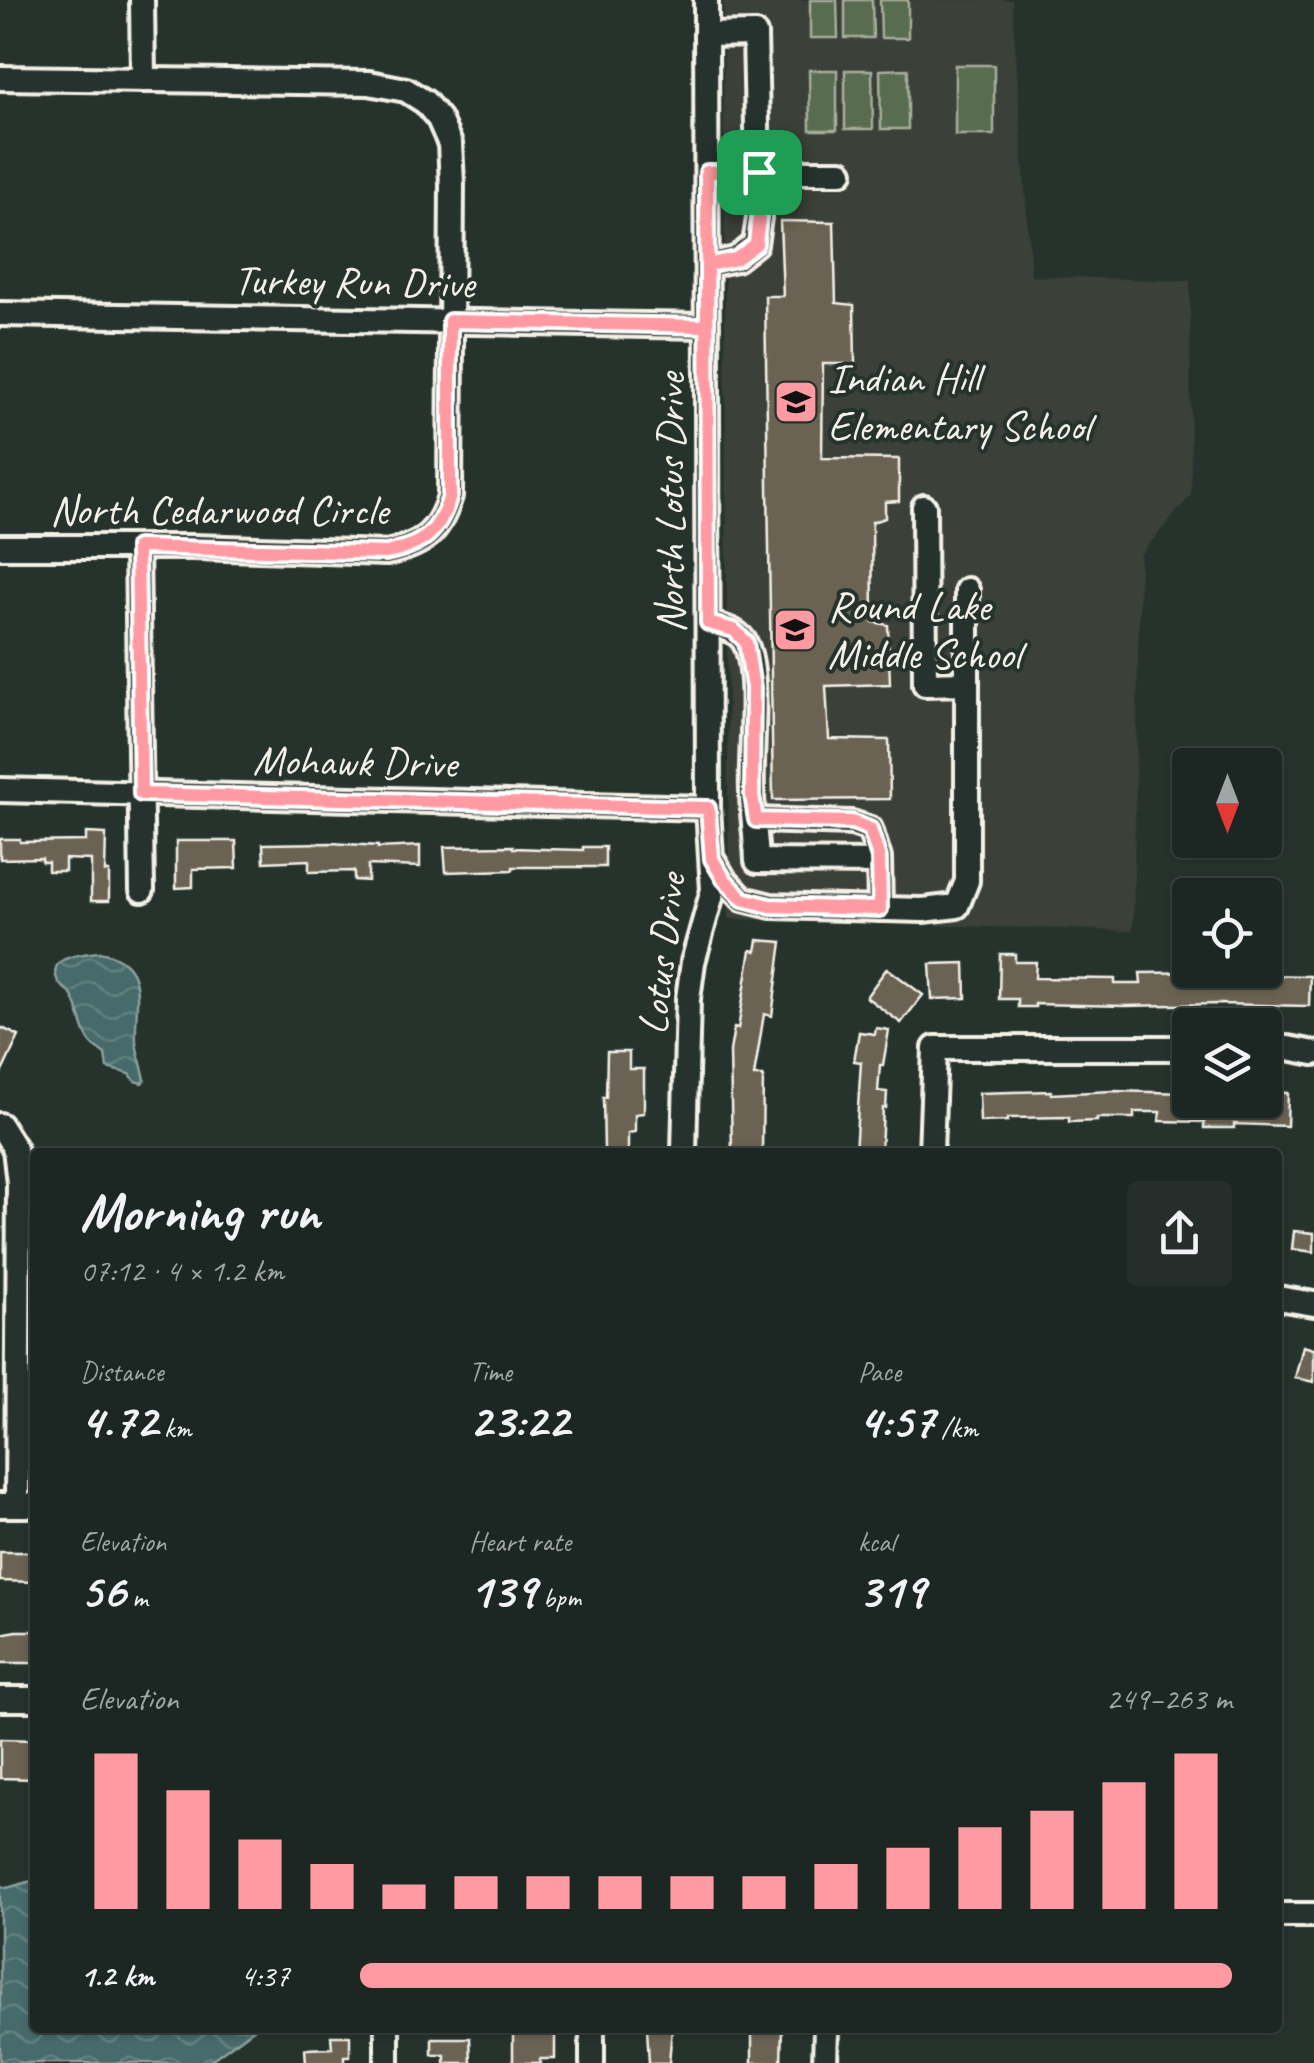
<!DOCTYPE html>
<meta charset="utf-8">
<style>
:root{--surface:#1c2622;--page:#252e2a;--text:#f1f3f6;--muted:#a0a5a5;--line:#3a4340;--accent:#ff9aa2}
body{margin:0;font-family:Caveat,sans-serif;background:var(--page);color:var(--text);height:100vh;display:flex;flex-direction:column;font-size:38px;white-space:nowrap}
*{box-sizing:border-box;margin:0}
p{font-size:32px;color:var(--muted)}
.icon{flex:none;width:55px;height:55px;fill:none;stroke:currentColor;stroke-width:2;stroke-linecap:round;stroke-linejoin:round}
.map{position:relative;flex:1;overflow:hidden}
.drawer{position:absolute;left:30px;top:1148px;width:1252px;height:885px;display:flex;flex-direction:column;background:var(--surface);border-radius:10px;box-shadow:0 2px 8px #0004,0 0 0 2px var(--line)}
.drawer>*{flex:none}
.needle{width:65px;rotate:180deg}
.tools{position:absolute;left:1172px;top:748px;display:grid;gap:20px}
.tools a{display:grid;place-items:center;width:110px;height:110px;border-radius:10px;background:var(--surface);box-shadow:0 2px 8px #0004,0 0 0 2px var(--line);font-size:50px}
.pin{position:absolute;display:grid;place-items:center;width:85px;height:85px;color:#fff;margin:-42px;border-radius:20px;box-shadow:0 5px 15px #0006}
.round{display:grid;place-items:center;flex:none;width:105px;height:105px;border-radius:10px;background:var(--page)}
.head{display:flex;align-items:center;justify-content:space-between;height:170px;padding:0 50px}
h1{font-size:55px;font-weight:600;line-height:75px}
.stats{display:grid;grid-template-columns:repeat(3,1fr);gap:15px;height:170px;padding:10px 50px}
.stats div{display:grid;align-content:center}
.stats b{font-size:50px;font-weight:600}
.stats small{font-size:28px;font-weight:400}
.stats p{font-size:28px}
.chart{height:280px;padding:20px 50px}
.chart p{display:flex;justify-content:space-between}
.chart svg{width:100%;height:180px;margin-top:10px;stroke:var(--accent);stroke-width:6}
ul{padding:0 50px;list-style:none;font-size:32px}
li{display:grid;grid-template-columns:160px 120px 1fr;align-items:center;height:75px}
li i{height:25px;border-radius:12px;background:var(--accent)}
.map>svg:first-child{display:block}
</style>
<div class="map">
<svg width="1314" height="2063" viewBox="0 0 1314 2063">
<defs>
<pattern id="water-waves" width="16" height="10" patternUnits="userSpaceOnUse" patternTransform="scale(2.5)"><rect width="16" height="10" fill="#476b6b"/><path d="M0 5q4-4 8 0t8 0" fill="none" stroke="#628180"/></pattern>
</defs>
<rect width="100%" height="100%" fill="#26332d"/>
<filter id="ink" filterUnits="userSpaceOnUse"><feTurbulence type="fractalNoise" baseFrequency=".01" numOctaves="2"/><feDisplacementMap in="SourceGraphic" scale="20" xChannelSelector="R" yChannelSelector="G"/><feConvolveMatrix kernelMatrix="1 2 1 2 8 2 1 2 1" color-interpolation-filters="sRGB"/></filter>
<g filter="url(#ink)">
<!-- built -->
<polygon fill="#3b4138" points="723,0 1012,0 1031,276 1190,281 1191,495 1140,555 1133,931 729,919"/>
<!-- garden -->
<g fill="#596c4f" stroke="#a6ae9c" stroke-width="2.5">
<polygon points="810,0 837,0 838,38 810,38"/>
<polygon points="845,0 872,0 873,38 845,38"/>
<polygon points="880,0 908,0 908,38 881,38"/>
<rect x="955" y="65" width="39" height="70"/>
<polygon points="908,69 908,129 881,129 880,70"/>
<polygon points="809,70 837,70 837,130 810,130"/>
<polygon points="845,70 872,70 873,129 845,129"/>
</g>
<!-- water -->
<g fill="url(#water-waves)" stroke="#8ca19d" stroke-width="2.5">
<path d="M99 952C151 961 134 1004 136 1041 137 1054 143 1067 145 1080L142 1083 135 1081 130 1074 107 1068 105 1054C101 1051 96 1048 93 1045 80 1032 81 1007 70 993 67 989 61 987 59 983 43 956 83 954 99 952Z"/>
<polygon points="35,1880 35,2028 255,2028 207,2063 0,2063 0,1886 7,1888"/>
</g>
<!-- building -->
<g fill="#6b6353" stroke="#f4f1e8" stroke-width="2.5">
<polygon points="780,221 834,222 836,303 854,305 855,364 823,364 822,458 899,459 899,501 885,502 885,518 872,522 873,622 888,625 890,684 826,686 829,739 889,740 890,799 773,800 765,296 783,296"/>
<polygon points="86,833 106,834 105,872 109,872 109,901 91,901 91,860 65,859 65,871 48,871 48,862 42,862 42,858 0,859 0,839 20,839 20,842 86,841"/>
<polygon points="176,841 236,841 237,868 193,869 193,887 176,888"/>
<polygon points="331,843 378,846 378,848 420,846 420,867 368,865 368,881 354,880 354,871 309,872 309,860 264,862 263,844"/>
<polygon points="513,846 513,848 543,849 583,850 583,847 605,847 605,867 513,867 513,870 446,872 444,847"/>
<polygon points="758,940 782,942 772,1016 764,1014 754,1076 763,1076 762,1152 732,1152 730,1051 734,1028 738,1029 751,950 756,951"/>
<polygon points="1000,954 1015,954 1015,962 1036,962 1035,978 1115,979 1115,984 1141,984 1140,973 1219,972 1219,974 1310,976 1309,1006 1219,1004 1126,1006 1035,1004 1035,1007 1018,1007 1018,999 999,999"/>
<polygon points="965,963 966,998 932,999 930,964"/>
<polygon points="887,968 923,995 901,1023 866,997"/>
<polygon points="0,1027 19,1036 0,1076"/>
<polygon points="876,1028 889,1030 883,1065 880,1065 878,1091 887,1092 886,1108 883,1108 881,1152 855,1152 861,1062 854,1061 859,1032 875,1034"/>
<polygon points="607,1052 629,1052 629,1069 644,1069 644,1113 635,1114 635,1132 628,1133 628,1152 604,1152 603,1097 606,1097"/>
<polygon points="1051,1091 1051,1094 1113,1091 1188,1093 1188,1100 1265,1100 1265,1092 1288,1093 1287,1126 1234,1124 1234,1128 1204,1128 1204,1122 1159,1121 1160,1112 1134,1112 1134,1118 1097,1118 1097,1121 1069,1122 1069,1117 1008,1118 1008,1121 980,1122 979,1093"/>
<polygon points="1294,1231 1314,1233 1314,1252 1292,1249"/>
<polygon points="1303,1346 1314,1349 1314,1382 1295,1378"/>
<polygon points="0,1552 35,1552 35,1582 0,1581"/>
<polygon points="17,1631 35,1631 35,1663 0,1663 0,1634"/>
<polygon points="0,1739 35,1740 35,1779 0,1778"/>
<polygon points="513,2028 555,2028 555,2059 540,2059 540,2063 513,2063"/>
<polygon points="647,2028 672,2028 669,2063 649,2063"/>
<polygon points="752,2028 782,2028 781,2063 752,2063"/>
<polygon points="331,2036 350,2036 350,2056 344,2056 344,2063 306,2063 305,2049 332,2048"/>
<polygon points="432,2038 470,2038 471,2063 445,2063 445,2055 432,2055"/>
</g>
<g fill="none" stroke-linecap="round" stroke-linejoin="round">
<defs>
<g id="minor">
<polyline points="142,0 143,80"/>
<polyline points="706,35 755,34 759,218 755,244 736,259 707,265"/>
<path d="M0 78 369 83 406 90 425 102 439 119 450 144 452 184 450 496C439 533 423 545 386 553L193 547H0"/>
<polyline points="707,172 841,172"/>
<polyline points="0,314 707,326"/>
<polyline points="924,507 925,684 967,683"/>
<polyline points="137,547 142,890"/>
<path d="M708 623C722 627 740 630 746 645 760 677 750 754 752 791 752 814 756 837 757 861L879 862"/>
<polyline points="0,790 708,808"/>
<polyline points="756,820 852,823 870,829 879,858 880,909"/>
<polyline points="714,862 724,879 743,899 771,906 923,910 957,906 967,881 967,590"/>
<polyline points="1265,1048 1288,1048 1314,1053"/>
<polyline points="0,1125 15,1149 19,1183 17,1505"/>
<polyline points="684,1152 688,999 693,962 713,890 708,808 706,0"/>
<polyline points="931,1152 935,1048 1190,1048"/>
<polyline points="1278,1298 1314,1304"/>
<polyline points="0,1505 35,1505"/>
<polyline points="0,1699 35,1699"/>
<polyline points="1278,1915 1314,1915"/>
<polyline points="387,2063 387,2028"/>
<polyline points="592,2063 592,2028"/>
<polyline points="825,2063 826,2028"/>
</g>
</defs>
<!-- minor casing -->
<use href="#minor" stroke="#f4f1e8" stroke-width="30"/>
<!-- minor -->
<use href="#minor" stroke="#26332d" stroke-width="22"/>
</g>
</g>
<g fill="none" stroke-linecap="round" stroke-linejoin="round" filter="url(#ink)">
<defs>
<path id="route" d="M759 172V218L756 244 736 259 707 265V326L450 321V496C439 533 423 545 386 553L137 547 141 794 708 808 712 859 724 879 743 899 770 906 880 909 879 858 870 829 852 822 756 820 752 795 753 688 746 642 734 630 708 623C707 473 707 323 707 172H759"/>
</defs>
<!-- route casing -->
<use href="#route" stroke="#fff" stroke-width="20"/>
<!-- route -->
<use href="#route" stroke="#ff9aa2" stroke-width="12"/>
</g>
<!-- icons -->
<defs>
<symbol id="school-square" viewBox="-11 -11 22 22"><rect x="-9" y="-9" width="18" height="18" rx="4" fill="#ff9aa2" stroke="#26332d"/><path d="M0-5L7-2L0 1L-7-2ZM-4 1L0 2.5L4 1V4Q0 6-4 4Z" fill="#111"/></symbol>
</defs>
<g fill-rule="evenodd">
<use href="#school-square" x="771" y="377" width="50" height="50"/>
<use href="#school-square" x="770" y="605" width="50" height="50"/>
</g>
<g text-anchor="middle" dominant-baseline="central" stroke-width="8" stroke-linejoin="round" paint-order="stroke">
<!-- street labels -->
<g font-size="42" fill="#f4f1e8" stroke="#26332d">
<text transform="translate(354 282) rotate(1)">Turkey Run Drive</text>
<text transform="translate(670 503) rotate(-90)">North Lotus Drive</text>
<text x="219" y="510">North Cedarwood Circle</text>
<text transform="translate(355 762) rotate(1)">Mohawk Drive</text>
<text transform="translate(662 954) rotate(-83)">Lotus Drive</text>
</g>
<!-- poi labels -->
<g font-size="42" fill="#f4f1e8" stroke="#26332d" text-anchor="start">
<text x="828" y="378">Indian Hill<tspan x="828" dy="48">Elementary School</tspan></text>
<text x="828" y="606">Round Lake<tspan x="828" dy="48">Middle School</tspan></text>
</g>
</g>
</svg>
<div class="tools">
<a><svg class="needle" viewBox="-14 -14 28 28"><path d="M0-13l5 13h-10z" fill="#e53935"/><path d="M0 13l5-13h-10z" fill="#a0a5a5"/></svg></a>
<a><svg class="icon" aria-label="locate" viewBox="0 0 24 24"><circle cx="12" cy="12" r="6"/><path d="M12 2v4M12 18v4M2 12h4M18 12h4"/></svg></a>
<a><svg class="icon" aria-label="layers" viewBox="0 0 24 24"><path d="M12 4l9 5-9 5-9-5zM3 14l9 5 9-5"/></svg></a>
</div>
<div class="pin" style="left:759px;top:172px;background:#1e9e55"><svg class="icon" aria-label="arrive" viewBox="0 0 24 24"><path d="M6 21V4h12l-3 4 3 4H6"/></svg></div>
<section class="drawer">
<div class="head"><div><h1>Morning run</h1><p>07:12 · 4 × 1.2 km</p></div><a class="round"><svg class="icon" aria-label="share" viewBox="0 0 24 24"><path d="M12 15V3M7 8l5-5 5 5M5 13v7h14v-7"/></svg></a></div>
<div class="stats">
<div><p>Distance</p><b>4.72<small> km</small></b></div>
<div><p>Time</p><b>23:22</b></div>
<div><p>Pace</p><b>4:57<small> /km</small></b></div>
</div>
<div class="stats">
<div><p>Elevation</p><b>56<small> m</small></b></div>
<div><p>Heart rate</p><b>139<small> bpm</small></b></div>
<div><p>kcal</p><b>319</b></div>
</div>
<div class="chart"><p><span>Elevation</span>249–263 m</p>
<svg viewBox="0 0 160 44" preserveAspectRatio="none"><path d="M5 44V6M15 44V15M25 44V27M35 44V33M45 44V38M55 44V36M65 44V36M75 44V36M85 44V36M95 44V36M105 44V33M115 44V29M125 44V24M135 44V20M145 44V13M155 44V6"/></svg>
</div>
<ul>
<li><b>1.2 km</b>4:37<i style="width:100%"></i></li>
</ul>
</section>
</div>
